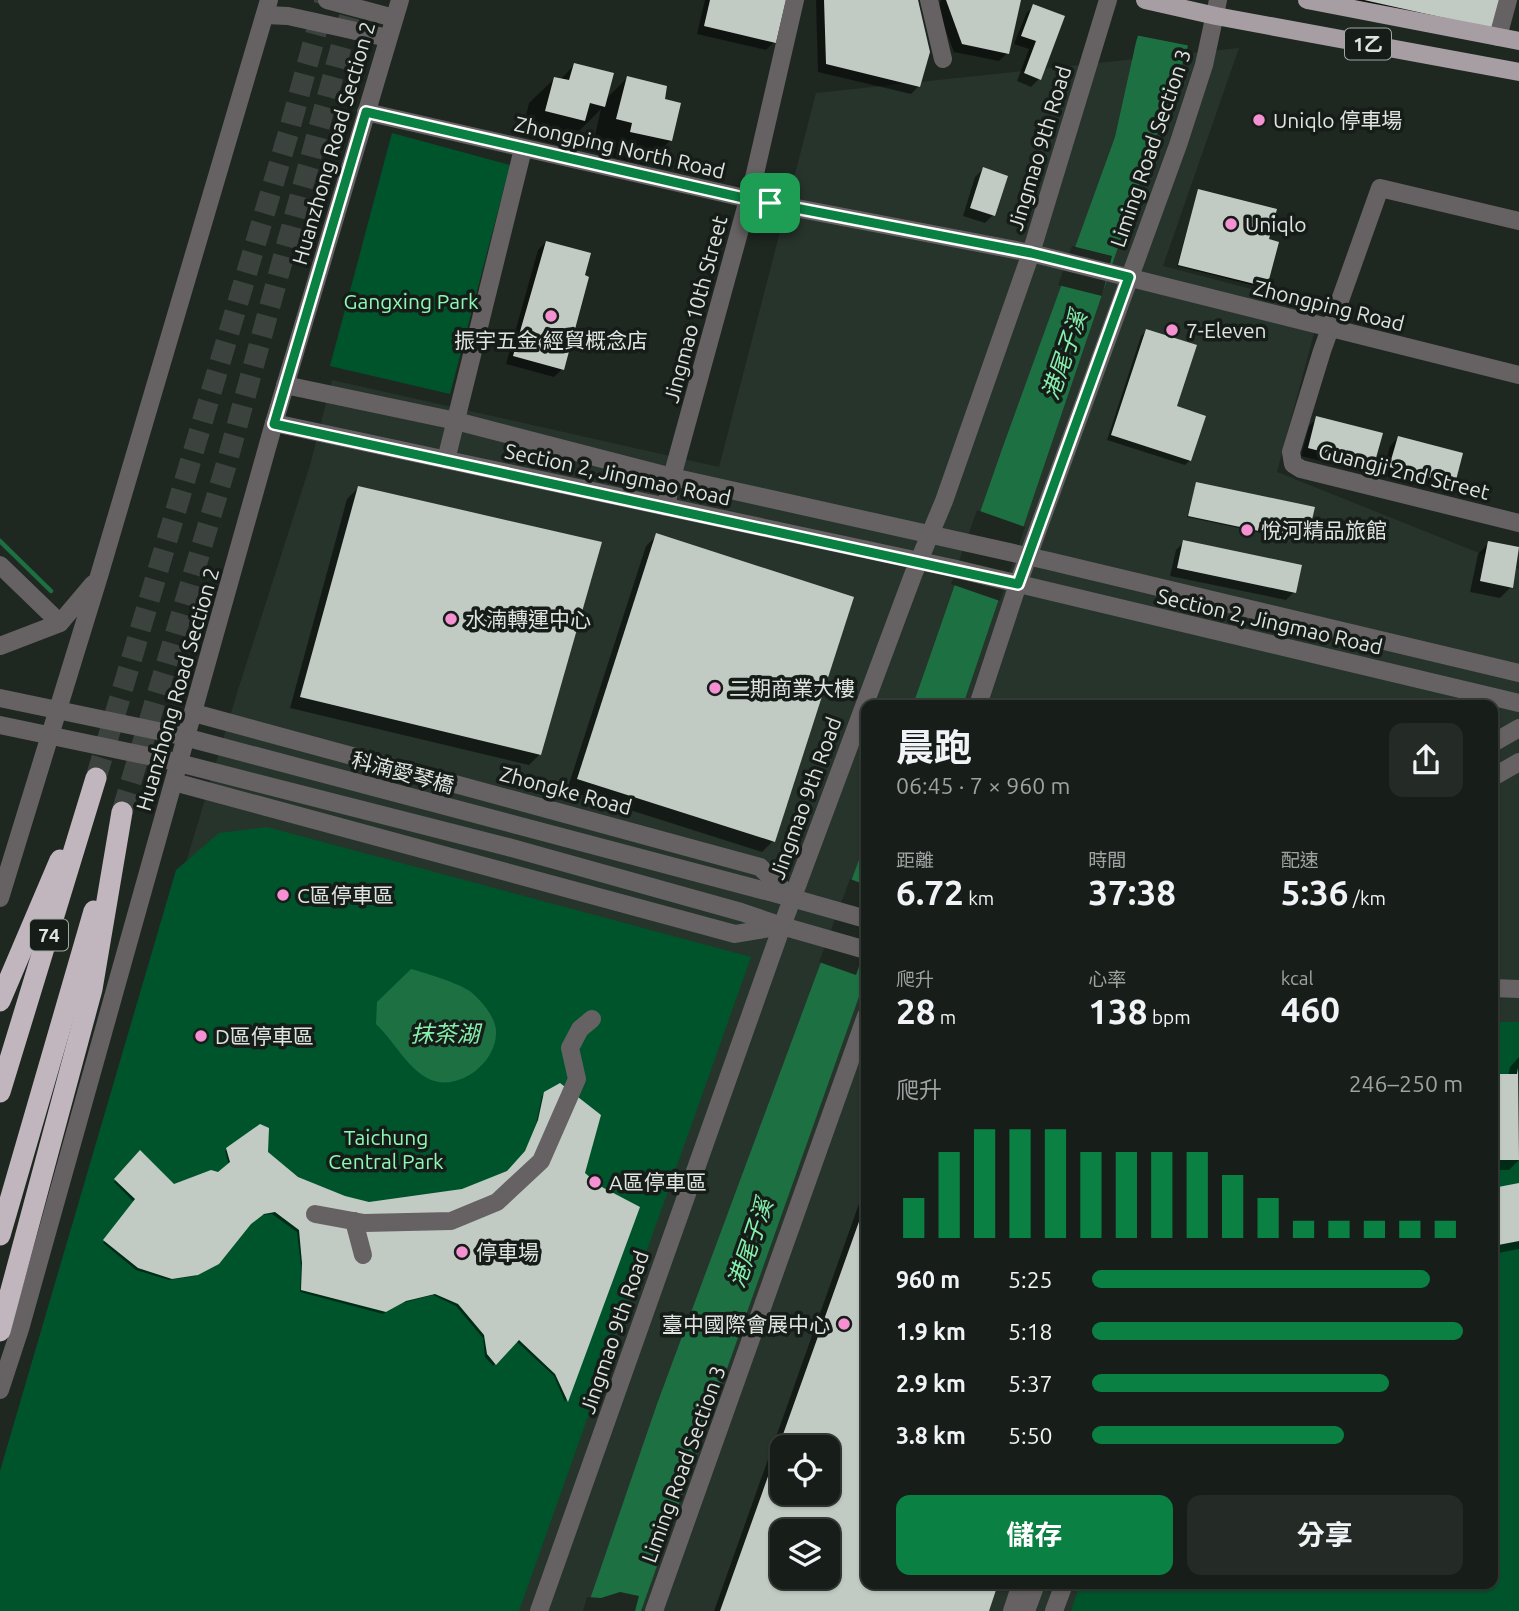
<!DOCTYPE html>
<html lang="zh-TW">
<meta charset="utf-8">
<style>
:root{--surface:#171d19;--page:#242a26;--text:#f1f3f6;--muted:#9ea2a2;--line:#363b38;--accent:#0b8043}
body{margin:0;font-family:Ubuntu,"Noto Sans TC",sans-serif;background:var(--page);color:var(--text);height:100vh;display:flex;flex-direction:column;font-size:26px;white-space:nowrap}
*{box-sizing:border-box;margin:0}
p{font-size:23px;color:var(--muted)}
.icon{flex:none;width:38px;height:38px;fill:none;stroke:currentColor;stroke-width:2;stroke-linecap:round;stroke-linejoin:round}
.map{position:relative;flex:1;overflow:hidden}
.drawer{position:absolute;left:861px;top:700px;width:637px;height:889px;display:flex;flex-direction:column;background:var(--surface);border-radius:14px;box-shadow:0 2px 5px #0004,0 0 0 2px var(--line)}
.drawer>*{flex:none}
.buttons{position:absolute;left:770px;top:1435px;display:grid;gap:14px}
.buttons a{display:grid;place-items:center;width:70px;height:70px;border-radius:14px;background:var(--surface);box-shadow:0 2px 5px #0004,0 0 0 2px var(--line);font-size:35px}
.pin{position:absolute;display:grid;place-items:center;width:60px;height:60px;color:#fff;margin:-30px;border-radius:14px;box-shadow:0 4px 10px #0006}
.round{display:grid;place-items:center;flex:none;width:74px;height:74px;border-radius:14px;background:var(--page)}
.head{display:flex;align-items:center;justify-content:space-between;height:119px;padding:0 35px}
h1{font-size:38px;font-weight:700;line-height:52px}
.figures{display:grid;grid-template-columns:repeat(3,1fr);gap:10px;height:119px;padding:7px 35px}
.figures div{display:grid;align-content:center}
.figures b{font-size:35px;font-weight:700}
.figures small{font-size:19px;font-weight:400}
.figures p{font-size:19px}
.chart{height:196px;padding:14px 35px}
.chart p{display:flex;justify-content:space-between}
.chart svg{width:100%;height:126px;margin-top:7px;stroke:var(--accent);stroke-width:6}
.cta{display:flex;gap:14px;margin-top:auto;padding:14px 35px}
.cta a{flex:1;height:80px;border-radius:14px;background:var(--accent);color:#fff;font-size:28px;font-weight:700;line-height:80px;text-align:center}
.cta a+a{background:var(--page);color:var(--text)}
ul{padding:0 35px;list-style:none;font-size:23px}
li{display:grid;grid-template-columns:112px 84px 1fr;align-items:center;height:52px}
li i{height:18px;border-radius:9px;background:var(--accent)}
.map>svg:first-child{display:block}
</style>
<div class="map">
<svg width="1519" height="1611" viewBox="0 0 1519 1611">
<rect width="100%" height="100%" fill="#1f2721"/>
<!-- built -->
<path fill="#27342b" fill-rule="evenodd" d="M1239 48 1163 266 1321 307 1277 472 1519 569V1611H0V1502L141 1012 237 693 310 465 332 380 719 467 816 93ZM866 705H1493V1584H866ZM782 1447H828V1493H782ZM782 1531H828V1577H782Z"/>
<!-- green -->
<g fill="#00542c">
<polygon points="392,133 510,165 450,394 330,366"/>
<polygon points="267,827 751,957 519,1611 0,1611 0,1471 176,870 219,833"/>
<polygon points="1493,1022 1519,1022 1519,1611 1071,1611 1080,1584 1493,1584"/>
</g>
<!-- water -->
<g fill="#1d7042">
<polygon points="1149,0 1195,0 1187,51 1152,147 963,705 913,705 1001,452 1115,137 1136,42"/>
<polygon points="866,841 866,977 641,1611 586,1611 657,1404"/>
<path d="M411 969C426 973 461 984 471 992 482 1001 497 1019 496 1033 496 1064 456 1094 427 1078 405 1065 394 1041 376 1024L377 1002Z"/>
</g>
<!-- pier -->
<g fill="#1f2721">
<polygon points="1145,0 1198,0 1191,46 1135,35"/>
<polygon points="1072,246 1112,256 1102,296 1058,285"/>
<polygon points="977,510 1025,527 1000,601 951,584"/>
<polygon points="850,879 866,885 866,946 856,975 819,962"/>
<polygon points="620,1592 639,1596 635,1611 583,1611 587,1597 601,1598"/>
</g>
<!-- shadow -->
<g fill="#0007" fill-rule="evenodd">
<polygon points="705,0 785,0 774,42 766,50 697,34"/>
<polygon points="816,0 916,0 919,86 911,94 818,72"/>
<polygon points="941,0 1019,0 1007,53 999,61 954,52 938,11"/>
<polygon points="1316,0 1495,0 1492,28"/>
<polygon points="1033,6 1039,79 1031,87 1017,81 1029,49 1014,44 1026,14"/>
<polygon points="574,65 605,100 627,78 662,100 679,104 670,141 645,165 607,156 609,147 593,144 601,109 579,131 574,130 559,145 521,136 529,103 554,79 560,80"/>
<polygon points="983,169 993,215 985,223 963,216 975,177"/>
<polygon points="1198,191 1265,286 1263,288 1177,266"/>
<polygon points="546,242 562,369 554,377 506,364 538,250"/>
<polygon points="1146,331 1175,407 1190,460 1185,465 1107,440 1141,336"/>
<polygon points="1317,418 1373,464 1365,472 1301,456 1309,426"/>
<polygon points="1398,438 1454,483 1446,491 1383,475 1390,446"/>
<polygon points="1196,484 1306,540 1304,542 1187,517"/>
<polygon points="358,488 540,754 529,765 290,708 347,499"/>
<polygon points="657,535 773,841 762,852 567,790 646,546"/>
<polygon points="1184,542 1294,592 1286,600 1170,576 1176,550"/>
<polygon points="1489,543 1511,587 1500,598 1470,592 1478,554"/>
<polygon points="1519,1057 1519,1160 1509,1170 1493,1170 1493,1076 1508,1076 1510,1067"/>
<polygon points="545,1093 583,1174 599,1187 638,1208 565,1402 554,1376 516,1341 493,1366 485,1357 483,1338 456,1306 433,1295 402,1303 383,1314 300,1292 301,1266 297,1232 272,1214 261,1215 248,1225 215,1266 195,1276 169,1280 136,1270 103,1243 134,1202 114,1182 140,1152 173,1186 219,1174 229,1165 225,1151 228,1149 267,1152 298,1178 345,1197 369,1204 463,1191 508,1173 524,1155 536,1124 542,1096"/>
<path d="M866 1184V1584H996L987 1611H714ZM782 1447H828V1493H782ZM782 1531H828V1577H782Z"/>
<polygon points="1519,1185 1519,1249 1493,1254 1493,1190"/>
</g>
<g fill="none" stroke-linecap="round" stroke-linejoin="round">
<!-- stream -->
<polyline stroke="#1d7042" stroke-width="4.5" points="0,541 51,591"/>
</g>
<!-- building -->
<g fill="#c1cbc3" fill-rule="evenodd">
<polygon points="710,0 786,0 776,43 704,26"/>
<polygon points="824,0 918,0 930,52 920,87 826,64"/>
<polygon points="946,0 1021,0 1009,54 962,44"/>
<polygon points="1364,0 1500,0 1494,29"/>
<polygon points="1033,4 1065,16 1041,80 1024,73 1036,41 1021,36"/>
<polygon points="574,63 614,73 605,107 590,103 585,121 545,111 554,77 569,80"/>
<polygon points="627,76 667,86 665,99 681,103 672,141 630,132 632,123 616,119"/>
<polygon points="983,167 1008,176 995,216 970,208"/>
<polygon points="1198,189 1277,209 1269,239 1279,242 1267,287 1178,265"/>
<polygon points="546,241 591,253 585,275 589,277 564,370 513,356"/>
<polygon points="1146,329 1197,345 1177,406 1206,416 1191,461 1111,435"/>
<polygon points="1316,416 1383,433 1374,465 1308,448"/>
<polygon points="1398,436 1463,453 1455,484 1389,467"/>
<polygon points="1196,482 1315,507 1307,541 1188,516"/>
<polygon points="358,486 602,542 541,755 300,697"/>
<polygon points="656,533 854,597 775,842 577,779"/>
<polygon points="1183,540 1302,565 1296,593 1177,568"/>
<polygon points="1488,541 1519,547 1513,588 1480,581"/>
<polygon points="1518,1068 1519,1160 1493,1160 1493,1074 1517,1074"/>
<polygon points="560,1083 601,1115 585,1173 600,1186 640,1207 568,1402 555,1374 519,1340 496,1365 487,1354 484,1335 458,1304 435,1294 406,1301 386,1312 301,1290 302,1263 299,1230 275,1212 264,1214 251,1224 219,1264 198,1275 172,1279 138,1268 103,1240 135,1199 114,1179 140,1150 174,1184 211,1170 218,1172 230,1162 226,1148 260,1124 269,1128 268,1152 298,1177 345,1196 369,1202 462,1189 507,1171 525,1151 538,1120 544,1092"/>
<polygon points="1519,1183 1519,1241 1493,1246 1493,1188"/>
<path d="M866 1202V1584H998L989 1611H720ZM782 1447H828V1493H782ZM782 1531H828V1577H782Z"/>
</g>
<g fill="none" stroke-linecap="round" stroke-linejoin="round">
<!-- highway-tunnel -->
<g stroke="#3c433e" stroke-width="21" stroke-dasharray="21 10" stroke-linecap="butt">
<polyline points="96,778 289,131 325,0"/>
<polyline points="122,812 227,462 354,0"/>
</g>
<!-- minor -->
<g stroke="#666264" stroke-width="18">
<polyline points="327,0 394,18"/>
<polyline points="929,0 943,59"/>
<polyline points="265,15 288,16 388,38"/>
<polyline points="1498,37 1508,0"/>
<polyline points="366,112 749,199 1031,253 1519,375"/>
<polyline points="1519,221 1380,188 1322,351 1291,452 1293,464 1301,469 1519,523"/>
<polyline points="285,385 456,421 672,477 1049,561 1519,673"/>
<polyline points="274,423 952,568 1519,703"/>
<polyline points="446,460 523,149"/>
<polyline points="666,507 672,477 754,178 795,0"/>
<polyline points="0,565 60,623"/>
<polyline points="0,646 60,623 93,584"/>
<polyline points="978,705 1018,584 1178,145 1204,65 1218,0"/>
<polyline points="194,713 760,867 792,898 866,919"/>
<polyline points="1493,743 1519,728"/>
<polyline points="1493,777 1519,762"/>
<polyline points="174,782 735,934 782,926 866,950"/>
<polyline points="0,898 99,576 269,0"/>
<polyline points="1493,988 1519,989"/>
<polyline points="315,1214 364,1223 451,1221 497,1202 541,1161 577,1079 570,1048 580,1029 592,1019"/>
<polyline points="354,1221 363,1255"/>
<polyline points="0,1390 20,1329 274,423 400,0"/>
<polyline points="539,1611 782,926 913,575 944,501 1031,253 1108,0"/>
<polyline points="654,1611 866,1016"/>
<polyline points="1012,1611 1021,1584"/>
<polyline points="1026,1611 1036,1584"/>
<polyline points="1054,1611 1064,1584"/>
</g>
<!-- major -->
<g stroke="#a79ea4" stroke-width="18">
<polyline points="1145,0 1216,16 1519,72"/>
<polyline points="1307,0 1519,41"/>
</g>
<!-- highway -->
<g stroke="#c1b6bd" stroke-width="21">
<polyline points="0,1001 60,860"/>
<polyline points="0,1092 96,778"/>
<polyline points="0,1235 94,911"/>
<polyline points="0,1331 92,989 122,812"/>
</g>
<!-- minor-bridge -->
<g stroke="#666264" stroke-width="18">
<polyline points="0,698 177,735 792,898"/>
<polyline points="0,725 167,760 508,847 741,912 782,926"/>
</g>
</g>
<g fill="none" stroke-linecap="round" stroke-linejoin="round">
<defs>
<polygon id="route" points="366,112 748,199 1031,253 1129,277 1018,584 274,424"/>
</defs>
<!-- route casing -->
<use href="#route" stroke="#fff" stroke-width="14"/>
<!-- route -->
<use href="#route" stroke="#0b8043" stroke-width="9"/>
</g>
<!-- markers -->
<g fill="#f591d2" stroke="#161d18" stroke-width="2.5">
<circle cx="1259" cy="120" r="7"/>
<circle cx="1231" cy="224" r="7"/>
<circle cx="551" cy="316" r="7"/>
<circle cx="1172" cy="330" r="7"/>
<circle cx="1247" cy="530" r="7"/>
<circle cx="451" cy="619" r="7"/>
<circle cx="715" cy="688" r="7"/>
<circle cx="283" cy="895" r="7"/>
<circle cx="201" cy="1036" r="7"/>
<circle cx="595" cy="1182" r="7"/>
<circle cx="462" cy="1252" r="7"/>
<circle cx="844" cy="1324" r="7"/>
</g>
<g text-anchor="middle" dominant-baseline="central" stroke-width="7" stroke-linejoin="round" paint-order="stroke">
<!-- shield labels -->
<g fill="#161d18" stroke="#a3a8a4" stroke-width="2">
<rect x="1345" y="28.5" width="46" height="31" rx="5"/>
<rect x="30" y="919.5" width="38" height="31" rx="5"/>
</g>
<g font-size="19" font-weight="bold" fill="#dfe4e0">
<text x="1368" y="44">1乙</text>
<text x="49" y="935">74</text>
</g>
<!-- poi labels -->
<g font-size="21" fill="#dfe4e0" stroke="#161d18" text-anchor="start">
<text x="1273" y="120">Uniqlo 停車場</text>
<text x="1245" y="224">Uniqlo</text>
<text x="1186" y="330">7-Eleven</text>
<text x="551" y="340" text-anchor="middle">振宇五金 經貿概念店</text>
<text x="1261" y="530">悅河精品旅館</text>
<text x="465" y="619">水湳轉運中心</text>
<text x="729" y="688">二期商業大樓</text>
<text x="297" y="895">C區停車區</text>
<text x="215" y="1036">D區停車區</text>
<text x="609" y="1182">A區停車區</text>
<text x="476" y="1252">停車場</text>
<text x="830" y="1324" text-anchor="end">臺中國際會展中心</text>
</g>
<!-- street labels -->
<g font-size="21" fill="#dfe4e0" stroke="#161d18">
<text transform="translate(333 143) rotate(-74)">Huanzhong Road Section 2</text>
<text transform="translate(620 147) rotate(13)">Zhongping North Road</text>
<text transform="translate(1039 148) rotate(-73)">Jingmao 9th Road</text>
<text transform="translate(1150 148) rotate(-71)">Liming Road Section 3</text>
<text transform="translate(1329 305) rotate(14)">Zhongping Road</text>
<text transform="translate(695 309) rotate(-75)">Jingmao 10th Street</text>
<text transform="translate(1404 471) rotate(14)">Guangji 2nd Street</text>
<text transform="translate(618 474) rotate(12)">Section 2, Jingmao Road</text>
<text transform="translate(1270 621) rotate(13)">Section 2, Jingmao Road</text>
<text transform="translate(177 689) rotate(-74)">Huanzhong Road Section 2</text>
<text transform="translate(403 772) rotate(15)">科湳愛琴橋</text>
<text transform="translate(566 790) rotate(15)">Zhongke Road</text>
<text transform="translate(805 798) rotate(-70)">Jingmao 9th Road</text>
<text transform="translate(614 1332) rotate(-71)">Jingmao 9th Road</text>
<text transform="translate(683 1464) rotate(-70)">Liming Road Section 3</text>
</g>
<!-- park labels -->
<g font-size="21" fill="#8ef8b4" stroke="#161d18">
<text x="411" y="301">Gangxing Park</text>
<text x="386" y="1137">Taichung<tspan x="386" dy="24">Central Park</tspan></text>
</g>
<!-- water labels -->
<g font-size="23" font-style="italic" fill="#86f0ad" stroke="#161d18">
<text transform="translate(1064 355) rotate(-71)">港尾子溪</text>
<text x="445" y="1033">抹茶湖</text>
<text transform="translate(750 1243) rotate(-71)">港尾子溪</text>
</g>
</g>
</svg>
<div class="buttons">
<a><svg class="icon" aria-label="locate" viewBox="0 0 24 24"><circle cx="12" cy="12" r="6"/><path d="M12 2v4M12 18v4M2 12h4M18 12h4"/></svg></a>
<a><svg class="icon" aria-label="layers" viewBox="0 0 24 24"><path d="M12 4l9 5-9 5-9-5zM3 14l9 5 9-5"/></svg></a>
</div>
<div class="pin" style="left:770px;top:203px;background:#1e9e55"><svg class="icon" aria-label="arrive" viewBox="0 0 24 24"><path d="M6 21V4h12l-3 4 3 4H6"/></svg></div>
<section class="drawer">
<div class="head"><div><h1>晨跑</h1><p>06:45 · 7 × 960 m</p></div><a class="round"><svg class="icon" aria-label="share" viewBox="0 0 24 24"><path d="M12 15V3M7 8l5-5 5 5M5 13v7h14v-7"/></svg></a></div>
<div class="figures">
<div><p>距離</p><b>6.72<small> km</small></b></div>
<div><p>時間</p><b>37:38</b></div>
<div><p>配速</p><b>5:36<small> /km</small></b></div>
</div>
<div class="figures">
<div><p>爬升</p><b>28<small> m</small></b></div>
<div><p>心率</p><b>138<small> bpm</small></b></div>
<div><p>kcal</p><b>460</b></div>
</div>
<div class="chart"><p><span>爬升</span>246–250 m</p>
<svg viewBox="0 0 160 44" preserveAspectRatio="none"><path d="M5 44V30M15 44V14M25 44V6M35 44V6M45 44V6M55 44V14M65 44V14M75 44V14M85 44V14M95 44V22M105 44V30M115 44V38M125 44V38M135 44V38M145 44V38M155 44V38"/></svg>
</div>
<ul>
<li><b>960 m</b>5:25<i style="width:91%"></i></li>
<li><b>1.9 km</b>5:18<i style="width:100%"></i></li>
<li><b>2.9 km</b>5:37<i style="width:80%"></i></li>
<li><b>3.8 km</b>5:50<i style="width:68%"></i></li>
</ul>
<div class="cta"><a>儲存</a><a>分享</a></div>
</section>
</div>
